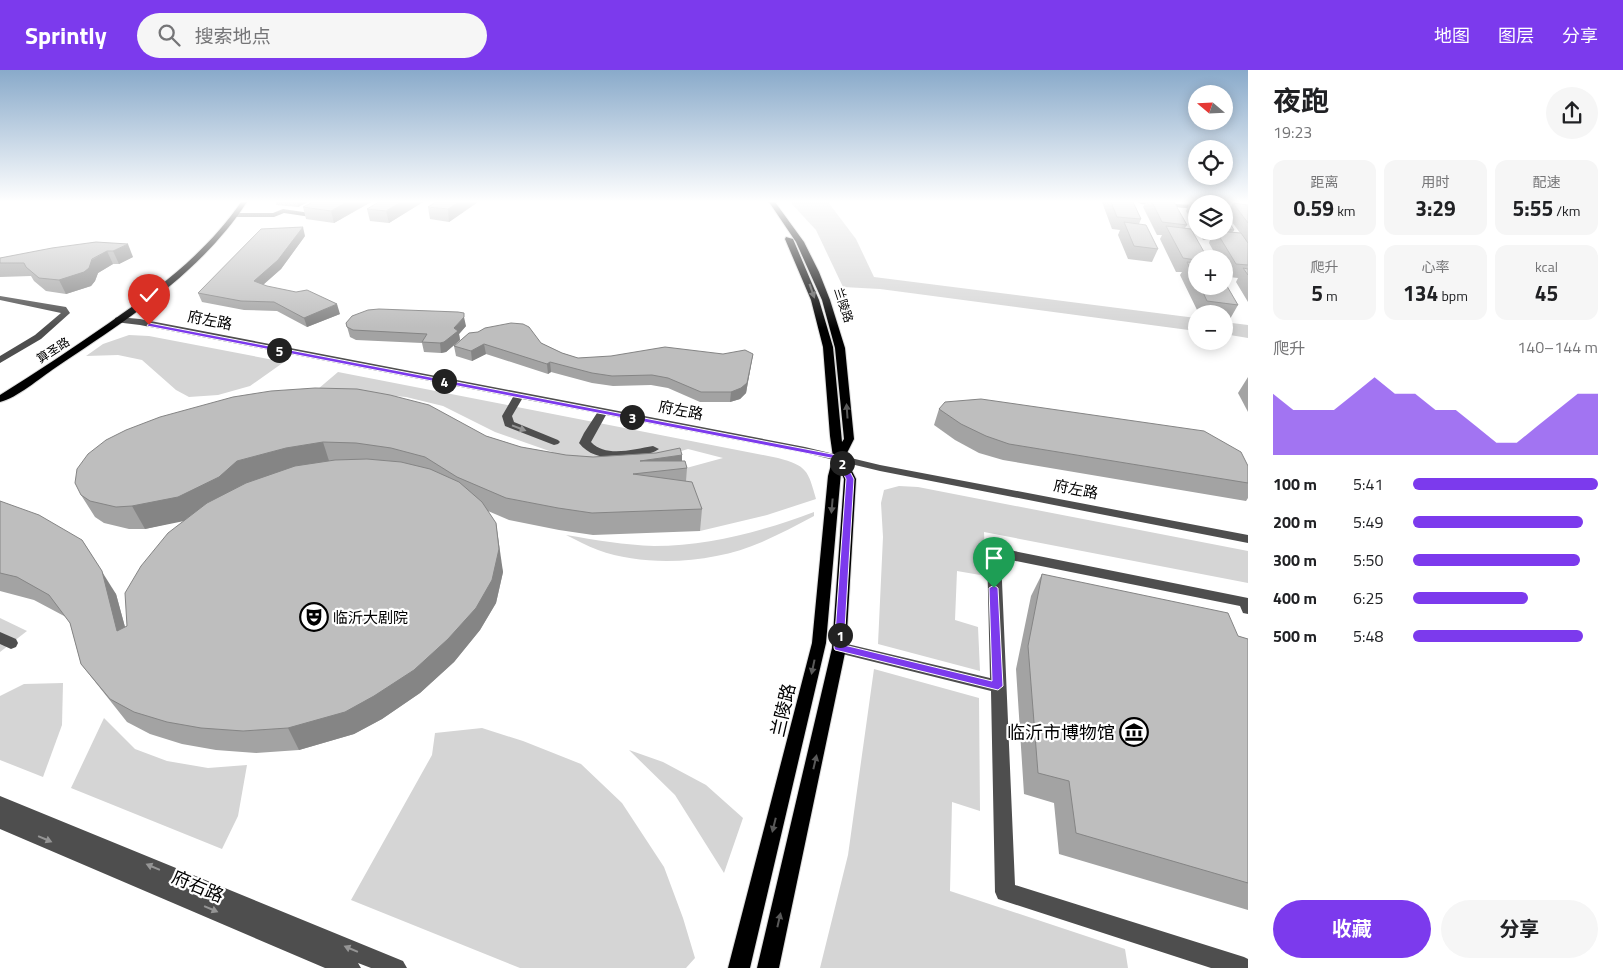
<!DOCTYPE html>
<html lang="zh">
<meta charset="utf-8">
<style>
:root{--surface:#fff;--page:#f6f6f6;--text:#202124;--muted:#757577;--accent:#7c3aed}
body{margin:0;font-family:"Titillium Web","Noto Sans SC",sans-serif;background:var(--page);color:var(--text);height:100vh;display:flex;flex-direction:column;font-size:19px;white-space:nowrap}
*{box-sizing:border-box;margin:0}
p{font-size:16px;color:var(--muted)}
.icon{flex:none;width:28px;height:28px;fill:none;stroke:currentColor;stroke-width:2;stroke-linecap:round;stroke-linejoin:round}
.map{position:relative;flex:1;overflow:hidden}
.sheet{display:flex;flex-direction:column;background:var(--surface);width:375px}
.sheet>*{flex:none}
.needle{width:32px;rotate:289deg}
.tools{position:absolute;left:1188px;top:15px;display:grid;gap:10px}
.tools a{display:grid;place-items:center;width:45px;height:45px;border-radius:50%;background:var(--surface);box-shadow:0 2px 12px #0003;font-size:25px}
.pin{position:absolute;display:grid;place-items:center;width:42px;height:42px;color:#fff;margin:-51px -21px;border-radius:50% 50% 50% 0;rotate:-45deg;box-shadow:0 0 5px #0007}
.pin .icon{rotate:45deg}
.km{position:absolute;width:25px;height:25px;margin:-12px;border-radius:50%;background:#222;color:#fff;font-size:14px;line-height:25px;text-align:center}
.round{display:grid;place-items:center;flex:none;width:52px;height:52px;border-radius:26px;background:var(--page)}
.head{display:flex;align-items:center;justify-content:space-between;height:85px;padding:0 25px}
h1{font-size:28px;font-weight:700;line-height:38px}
.stats{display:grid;grid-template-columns:repeat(3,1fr);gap:8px;height:85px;padding:5px 25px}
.stats div{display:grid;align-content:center;border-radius:12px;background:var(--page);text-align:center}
.stats b{font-size:21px;font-weight:700}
.stats small{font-size:14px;font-weight:400}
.stats p{font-size:14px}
.chart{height:140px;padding:10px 25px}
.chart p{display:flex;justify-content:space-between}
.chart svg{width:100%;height:90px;margin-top:5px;fill:var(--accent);opacity:.7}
.cta{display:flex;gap:10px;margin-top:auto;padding:10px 25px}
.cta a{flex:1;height:58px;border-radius:30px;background:var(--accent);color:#fff;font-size:20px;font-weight:700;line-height:58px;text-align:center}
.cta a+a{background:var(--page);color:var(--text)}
ul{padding:0 25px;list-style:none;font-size:16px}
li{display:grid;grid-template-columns:80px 60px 1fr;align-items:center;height:38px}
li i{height:12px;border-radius:6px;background:var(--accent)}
header{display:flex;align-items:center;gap:30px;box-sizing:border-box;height:70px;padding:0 25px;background:var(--accent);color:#fff}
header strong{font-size:24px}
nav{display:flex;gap:28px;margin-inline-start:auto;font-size:18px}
.search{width:350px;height:45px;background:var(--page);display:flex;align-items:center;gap:12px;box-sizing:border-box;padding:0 18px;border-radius:28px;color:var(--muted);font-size:19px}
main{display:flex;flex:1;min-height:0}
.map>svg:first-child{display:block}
</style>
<header>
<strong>Sprintly</strong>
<div class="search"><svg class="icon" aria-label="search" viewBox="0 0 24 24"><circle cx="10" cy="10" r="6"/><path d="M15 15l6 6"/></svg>搜索地点</div>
<nav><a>地图</a><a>图层</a><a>分享</a></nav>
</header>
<main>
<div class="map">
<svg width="1248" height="898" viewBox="0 0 1248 898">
<rect width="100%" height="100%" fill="#fff"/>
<!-- green -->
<g fill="#d5d5d5">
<polygon points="790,132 828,132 856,169 874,207 1196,248 1196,261 880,219 843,217 816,160"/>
<polygon points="1224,252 1248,255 1248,268 1224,264"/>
<polygon points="129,265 149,266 284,292 250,316 218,325 189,327 176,320 142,290 118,285 86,286 103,274"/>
<path d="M338 302 778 388C807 396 808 400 816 429L767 445 700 461 679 400 723 388 688 379 661 387 627 391 558 384 495 362 443 336 406 327 318 319Z"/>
<polygon points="899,416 918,417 1248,481 1248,513 984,462 986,506 957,501 955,550 978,557 980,601 878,574 883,467 881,433 884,420"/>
<path d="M814 442V446C797 455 780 464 762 472 714 493 648 498 598 480 587 476 577 470 566 465 595 470 625 475 654 476 710 476 763 461 814 442Z"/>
<polygon points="0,548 27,561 0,582"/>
<polygon points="874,599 979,628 980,741 952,732 950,821 1125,879 1128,898 820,898 848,785"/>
<polygon points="63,613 62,655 43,707 0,690 0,626 24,614"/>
<polygon points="104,648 135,679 167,691 208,698 247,695 238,746 222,779 71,718"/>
<polygon points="482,658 523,671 581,694 622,733 664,797 683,848 695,888 686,898 520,898 351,830 432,685 435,663"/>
<polygon points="629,680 663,692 706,715 743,748 724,803 675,725"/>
</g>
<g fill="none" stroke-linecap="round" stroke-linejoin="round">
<defs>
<g id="major">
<path d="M241 132H247C200 204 125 251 55 298 40 308 17 328 0 332V325C37 302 73 278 109 253 159 218 206 183 241 132Z"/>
<polygon points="769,132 775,132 804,172 819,202 830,230 845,278 854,369 845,387 856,409 846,578 779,898 757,898 832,578 844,409 841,402 826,573 750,898 728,898 812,573 828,406 833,387 830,366 823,277 811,230 785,169 786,167 793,169 819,230 833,277 842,372 844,369 835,278 822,230 796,172"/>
</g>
</defs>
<!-- major casing -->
<use href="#major" stroke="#dbdbdb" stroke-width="2"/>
<!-- minor -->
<g fill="#4e4e4e" fill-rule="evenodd">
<polygon points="330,132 338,132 311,147 284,143 274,147 236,147 233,145 236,143 273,143 283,139 310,143"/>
<polygon points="1138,132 1196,135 1196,139 1141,134"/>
<polygon points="1224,138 1248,140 1248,144 1224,142"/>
<polygon points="0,226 66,237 70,243 41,269 0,293 0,286 35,265 61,243 0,230"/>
<path d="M118 247 140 249 805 377 880 395 1248 465V473L880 401 805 383 606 345 591 372C606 388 634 379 653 376L659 379C654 383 646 384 640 385 619 388 594 392 579 373L584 363 597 343 522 329 512 346 514 352 558 370 560 372 558 374 554 375 505 356 502 346 513 327 140 255 115 252V248Z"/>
<polygon points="994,477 1248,528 1248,544 1243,543 1240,536 1001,488 1015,815 1244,887 1248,889 1248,898 1211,898 998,829 995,822 991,621 834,582 832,578 834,574 839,572 990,608 987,482 989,479"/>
<polygon points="0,562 16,569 18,573 16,577 11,579 0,574"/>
<polygon points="0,726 403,891 407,898 371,898 358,893 361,898 325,898 0,759"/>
</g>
<!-- major -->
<use href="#major" fill="#000" fill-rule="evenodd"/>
</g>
<!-- wall -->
<g fill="#a3a3a3">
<polygon points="276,132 308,132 298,137 276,135"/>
<polygon points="371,132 334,153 306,149 303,137"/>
<polygon points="423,132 389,153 370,151 367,139"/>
<polygon points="478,132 449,152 430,149 428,137"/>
<polygon points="1102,132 1133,132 1141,149 1139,154 1158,179 1152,192 1128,189 1118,165 1120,160 1112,159"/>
<polygon points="1146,132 1174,132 1187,155 1185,158 1196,189 1196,216 1224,216 1238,235 1230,249 1224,249 1224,244 1199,244 1180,205 1182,202 1176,202 1160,169 1162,165 1157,165 1143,137"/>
<polygon points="1190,132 1215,132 1196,134 1196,159 1186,141"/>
<polygon points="1233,133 1248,135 1248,232 1236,212 1238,208 1229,207 1224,198 1224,189 1218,189 1209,173 1210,170 1203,170 1198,161 1224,161 1224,144 1234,160 1233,162 1240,163 1227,145"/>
<polygon points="305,166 281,199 263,215 340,244 307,257 277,241 244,240 202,232 198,223"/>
<polygon points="96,172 133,187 119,194 113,194 98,203 95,211 91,216 66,224 46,221 34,211 31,206 0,207 0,188"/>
<polygon points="346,253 466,256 459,264 460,270 446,282 441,283 424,282 422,273 356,270 350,267"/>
<polygon points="469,263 541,273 562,283 578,288 723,284 753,284 746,323 740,329 730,332 700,332 668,318 651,315 613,316 592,313 551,302 548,304 486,284 472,291 456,286 454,276"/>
<polygon points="1248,307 1248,342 1238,323"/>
<polygon points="939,339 1248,396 1248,428 1246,431 1003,390 979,383 955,370 934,355"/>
<polygon points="486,366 521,377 566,385 593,387 682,385 682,391 687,398 686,411 702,439 700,461 593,465 559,460 509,450 488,441 503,502 496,533 480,560 454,592 420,623 382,649 354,664 299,680 256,683 216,680 182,674 150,664 127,652 81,594 70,553 66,547 34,530 0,521 0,431 116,524 125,557 127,556 184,450 145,459 129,459 104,453 95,447 81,425 106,370"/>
<polygon points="1042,504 1248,569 1248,840 1059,784 1054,733 1024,724 1016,599 1031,526"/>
</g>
<!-- shaded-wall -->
<g fill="#858585">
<polygon points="297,132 308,132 298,137"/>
<polygon points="347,132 371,132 334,153 331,141"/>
<polygon points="401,132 423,132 389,153 386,141"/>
<polygon points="459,132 478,132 449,152 448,139"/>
<polygon points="303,157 305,166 281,199 257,220 254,211"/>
<polygon points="128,174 133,187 119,194 113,181"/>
<polygon points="107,181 113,194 98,203 95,211 91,216 66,224 59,210"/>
<polygon points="337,234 340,244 307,257 304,248"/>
<polygon points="464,247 466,256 459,264 460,270 446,282 441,283 440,273"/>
<polygon points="484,274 486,284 472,291 471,281"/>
<polygon points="753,284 746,323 740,329 730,332 731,322"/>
<polygon points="550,292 551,302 548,304 547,294"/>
<polygon points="323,372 330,394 189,450 145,459 132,436 237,391 286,378"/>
<polygon points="682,385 682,398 640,391"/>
<polygon points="496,453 503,502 496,533 480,560 454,592 420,623 382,649 354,664 299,680 288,658"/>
<polygon points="82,470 116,524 132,583 117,561"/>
</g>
<!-- building -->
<g fill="#bebebe" stroke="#858585">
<polygon points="313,132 347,132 331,141 303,137"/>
<polygon points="379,132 401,132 386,141 367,139"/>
<polygon points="436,132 459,132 448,139 428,137"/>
<polygon points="1111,132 1133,132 1141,149 1117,147"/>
<polygon points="1152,132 1174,132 1187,155 1162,152"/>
<polygon points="1193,132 1215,132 1216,134 1196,134 1196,137"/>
<polygon points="1233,133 1248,135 1248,153"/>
<polygon points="1224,144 1234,160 1224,159"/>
<polygon points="1124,152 1146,155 1158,179 1134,176"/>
<polygon points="1166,156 1191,159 1208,189 1196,189 1196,190 1183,188"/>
<polygon points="303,157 278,190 254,211 267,216 296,222 307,220 337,234 304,248 274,232 241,231 198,223 261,159"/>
<polygon points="1216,161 1241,163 1248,173 1248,195 1236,194"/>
<polygon points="96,172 128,174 113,181 107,181 92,189 89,198 84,202 59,210 39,208 26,197 24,193 0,193 0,188 52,178"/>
<polygon points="1187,192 1196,193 1196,210"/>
<polygon points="1243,198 1248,199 1248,205"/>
<polygon points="1224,211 1238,235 1207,231 1200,216 1224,216"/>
<polygon points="379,239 458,242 464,243 464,247 454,258 458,261 444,272 440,273 422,272 427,264 353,260 347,257 346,253 352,246 368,240"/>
<polygon points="511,253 523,254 529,257 541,273 562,283 578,288 611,286 665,277 723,284 745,280 753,284 747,313 741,318 731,322 701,322 668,308 652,305 612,306 592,303 550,292 547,294 484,274 471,281 454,276 469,263 478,262 485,258"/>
<polygon points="315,318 357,319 390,325 429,335 486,366 521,377 566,385 593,387 656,383 680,378 682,385 640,391 685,391 687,398 633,404 692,412 702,439 592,443 558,438 506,428 457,407 425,387 391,378 356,373 323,372 286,378 237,391 219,407 178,427 132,436 116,437 90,431 81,425 75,413 77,399 88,384 106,370 126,360 160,347 233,327 271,321"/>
<polygon points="981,329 1204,361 1241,382 1248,396 1248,413 1009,374 986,366 961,354 939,339 945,332"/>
<polygon points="367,389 401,392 430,399 459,412 482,432 496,453 499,479 492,510 476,538 448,569 414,600 374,626 345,642 288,658 243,661 201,658 167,652 134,642 110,629 81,594 70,553 49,525 17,507 0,503 0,431 39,445 82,470 102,501 117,561 127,556 125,523 141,496 168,463 207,433 246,413 295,396 335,390"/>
<polygon points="1042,504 1228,543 1238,566 1248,569 1248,813 1076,763 1069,711 1038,703 1028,576"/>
</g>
<!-- one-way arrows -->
<defs><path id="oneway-solid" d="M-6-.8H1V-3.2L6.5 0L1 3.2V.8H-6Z" transform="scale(1.25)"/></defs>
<g fill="#595959">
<use href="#oneway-solid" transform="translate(812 221) rotate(70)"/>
<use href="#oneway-solid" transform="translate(847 341) rotate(-94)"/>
<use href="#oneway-solid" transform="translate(832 436) rotate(95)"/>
<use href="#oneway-solid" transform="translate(813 597) rotate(102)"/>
<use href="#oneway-solid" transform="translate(815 692) rotate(-77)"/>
<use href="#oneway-solid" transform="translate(774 755) rotate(104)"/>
<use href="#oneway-solid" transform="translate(779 850) rotate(-77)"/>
</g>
<g fill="#959595">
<use href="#oneway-solid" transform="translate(519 358) rotate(21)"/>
<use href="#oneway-solid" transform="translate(45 769) rotate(23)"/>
<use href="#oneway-solid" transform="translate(153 797) rotate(-157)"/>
<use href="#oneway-solid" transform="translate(211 839) rotate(23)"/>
<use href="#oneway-solid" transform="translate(351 879) rotate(-157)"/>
</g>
<!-- sky -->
<linearGradient id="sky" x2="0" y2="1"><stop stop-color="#89aaca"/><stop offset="0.51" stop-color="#fff"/><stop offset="1" stop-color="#fff" stop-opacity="0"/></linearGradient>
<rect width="1248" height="258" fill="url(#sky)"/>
<!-- route -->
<polygon fill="#7c3aed" stroke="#fff" points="149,253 842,386 854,409 844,575 992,611 989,518 994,515 998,518 1003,616 998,620 835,580 834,578 846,409 836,389 147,256"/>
<!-- icons -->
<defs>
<symbol id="theatre-ring" viewBox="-11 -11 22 22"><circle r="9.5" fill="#fff" stroke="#000" stroke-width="1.5"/><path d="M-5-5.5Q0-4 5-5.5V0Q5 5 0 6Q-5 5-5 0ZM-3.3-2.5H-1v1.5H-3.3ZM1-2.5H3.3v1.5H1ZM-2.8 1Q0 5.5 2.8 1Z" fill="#000"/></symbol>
<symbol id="museum-ring" viewBox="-11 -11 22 22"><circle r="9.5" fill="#fff" stroke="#000" stroke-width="1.5"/><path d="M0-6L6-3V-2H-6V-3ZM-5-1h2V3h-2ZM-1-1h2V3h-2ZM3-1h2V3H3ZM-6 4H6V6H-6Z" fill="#000"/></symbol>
</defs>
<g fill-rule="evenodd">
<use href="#theatre-ring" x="298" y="531" width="32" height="32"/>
<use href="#museum-ring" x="1118" y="646" width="32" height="32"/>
</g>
<g text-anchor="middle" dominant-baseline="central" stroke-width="4.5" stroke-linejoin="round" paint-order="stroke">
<!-- far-street labels -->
<g font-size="12" fill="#000" stroke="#fff">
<text transform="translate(844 235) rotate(72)">兰陵路</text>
<text transform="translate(53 280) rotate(-33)">算圣路</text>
</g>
<!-- street labels -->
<g font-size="15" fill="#000" stroke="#fff">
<text transform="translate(210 250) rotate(11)">府左路</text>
<text transform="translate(681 340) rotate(11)">府左路</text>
<text transform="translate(1076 419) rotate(11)">府左路</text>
</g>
<!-- poi labels -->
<g font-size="15" fill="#000" stroke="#fff" text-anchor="start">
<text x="333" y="547">临沂大剧院</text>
</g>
<!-- near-street labels -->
<g font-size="18" fill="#000" stroke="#fff">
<text transform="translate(783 640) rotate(-77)">兰陵路</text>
<text transform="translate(198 816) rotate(23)">府右路</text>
</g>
<!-- near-poi labels -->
<g font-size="18" fill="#000" stroke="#fff" text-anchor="end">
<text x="1115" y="662">临沂市博物馆</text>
</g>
</g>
</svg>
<div class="tools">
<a><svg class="needle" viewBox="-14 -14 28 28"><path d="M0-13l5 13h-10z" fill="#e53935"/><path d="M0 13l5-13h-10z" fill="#757577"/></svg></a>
<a><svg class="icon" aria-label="locate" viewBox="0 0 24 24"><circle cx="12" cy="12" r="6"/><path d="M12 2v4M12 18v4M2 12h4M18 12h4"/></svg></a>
<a><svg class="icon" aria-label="layers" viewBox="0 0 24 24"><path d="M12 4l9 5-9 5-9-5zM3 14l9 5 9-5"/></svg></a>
<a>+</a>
<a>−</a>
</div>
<div class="pin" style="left:994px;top:518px;background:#1e9e55"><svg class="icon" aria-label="arrive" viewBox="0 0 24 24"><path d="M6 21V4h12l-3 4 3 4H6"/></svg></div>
<div class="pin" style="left:149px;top:255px;background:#d93025"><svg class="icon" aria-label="check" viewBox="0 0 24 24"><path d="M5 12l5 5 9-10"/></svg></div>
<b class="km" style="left:840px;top:565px">1</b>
<b class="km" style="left:842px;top:393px">2</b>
<b class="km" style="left:632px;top:347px">3</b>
<b class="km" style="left:444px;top:311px">4</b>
<b class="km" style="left:279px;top:280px">5</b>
</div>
<section class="sheet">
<div class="head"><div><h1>夜跑</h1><p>19:23</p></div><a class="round"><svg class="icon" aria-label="share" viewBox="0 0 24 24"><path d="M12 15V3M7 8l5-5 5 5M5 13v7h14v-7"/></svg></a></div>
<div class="stats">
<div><p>距离</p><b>0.59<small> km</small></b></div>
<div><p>用时</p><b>3:29</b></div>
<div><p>配速</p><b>5:55<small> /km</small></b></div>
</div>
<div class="stats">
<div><p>爬升</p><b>5<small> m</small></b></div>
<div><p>心率</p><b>134<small> bpm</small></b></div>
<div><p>kcal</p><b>45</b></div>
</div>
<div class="chart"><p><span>爬升</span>140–144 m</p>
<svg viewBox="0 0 160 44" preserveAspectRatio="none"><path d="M0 44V14L10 22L20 22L30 22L40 14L50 6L60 14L70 14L80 22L90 22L100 30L110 38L120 38L130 30L140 22L150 14L160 14V44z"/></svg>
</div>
<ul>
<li><b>100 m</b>5:41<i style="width:100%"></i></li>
<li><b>200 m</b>5:49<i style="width:92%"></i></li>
<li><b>300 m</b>5:50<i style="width:90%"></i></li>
<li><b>400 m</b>6:25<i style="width:62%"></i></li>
<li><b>500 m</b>5:48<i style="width:92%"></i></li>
</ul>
<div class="cta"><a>收藏</a><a>分享</a></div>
</section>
</main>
